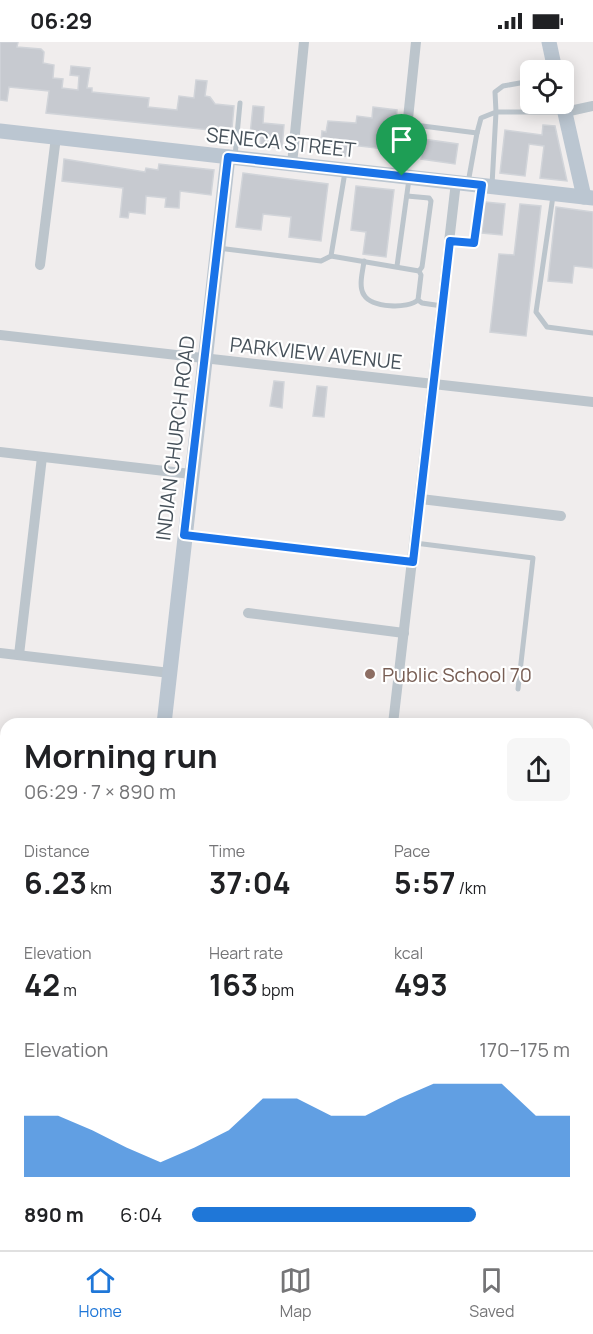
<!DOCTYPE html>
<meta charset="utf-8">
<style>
:root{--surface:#fff;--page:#f6f6f6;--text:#202124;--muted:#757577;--line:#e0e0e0;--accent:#1f77d8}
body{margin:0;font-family:Manrope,sans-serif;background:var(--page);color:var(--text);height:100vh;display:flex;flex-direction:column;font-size:22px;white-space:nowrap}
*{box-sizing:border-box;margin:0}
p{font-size:20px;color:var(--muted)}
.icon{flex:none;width:33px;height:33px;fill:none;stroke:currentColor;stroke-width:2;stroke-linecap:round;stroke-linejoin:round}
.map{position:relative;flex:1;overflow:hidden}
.details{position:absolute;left:0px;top:676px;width:594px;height:532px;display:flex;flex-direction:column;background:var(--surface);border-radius:18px 18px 0 0;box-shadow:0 3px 15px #0003}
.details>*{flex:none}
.buttons{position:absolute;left:520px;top:18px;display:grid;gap:12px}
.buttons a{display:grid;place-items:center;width:54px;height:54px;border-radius:9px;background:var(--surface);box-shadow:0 3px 15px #0003;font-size:30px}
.pin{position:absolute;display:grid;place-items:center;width:51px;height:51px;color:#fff;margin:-62px -26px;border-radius:50% 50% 50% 0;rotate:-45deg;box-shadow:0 0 6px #0007}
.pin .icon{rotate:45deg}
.round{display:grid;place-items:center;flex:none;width:63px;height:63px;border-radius:9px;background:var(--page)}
.summary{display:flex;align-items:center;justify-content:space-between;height:102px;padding:0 24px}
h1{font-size:33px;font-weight:700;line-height:45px}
.figures{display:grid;grid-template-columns:repeat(3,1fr);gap:9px;height:102px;padding:6px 24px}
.figures div{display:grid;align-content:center}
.figures b{font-size:30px;font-weight:700}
.figures small{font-size:16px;font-weight:400}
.figures p{font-size:16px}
.chart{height:168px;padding:12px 24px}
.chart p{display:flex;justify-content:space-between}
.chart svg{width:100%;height:108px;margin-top:6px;fill:var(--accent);opacity:.7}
ul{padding:0 24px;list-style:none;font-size:20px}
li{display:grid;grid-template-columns:96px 72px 1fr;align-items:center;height:45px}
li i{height:15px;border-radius:8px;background:var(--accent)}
.status{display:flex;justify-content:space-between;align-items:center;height:42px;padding:0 30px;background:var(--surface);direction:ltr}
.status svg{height:16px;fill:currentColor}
.tabs{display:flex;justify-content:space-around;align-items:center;height:84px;border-top:2px solid var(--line);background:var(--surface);font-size:16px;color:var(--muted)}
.tabs a{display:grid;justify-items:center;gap:3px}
.tabs .active{color:var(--accent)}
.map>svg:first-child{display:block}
</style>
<div class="status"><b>06:29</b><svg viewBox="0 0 49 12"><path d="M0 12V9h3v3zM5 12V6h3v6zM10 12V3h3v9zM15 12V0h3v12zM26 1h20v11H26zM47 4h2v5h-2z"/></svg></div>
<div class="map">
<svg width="593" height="1208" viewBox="0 0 593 1208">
<rect width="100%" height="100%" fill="#f0eded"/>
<!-- green -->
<polygon fill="#bcedcd" points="593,1073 593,1208 76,1208 82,1203 588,1203 588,1077"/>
<!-- building -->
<g fill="#c7cad0" stroke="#d1d4d9" stroke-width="1.5">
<polygon points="0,0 18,0 17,5 41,7 44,10 43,21 54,23 53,36 63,37 62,46 78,48 79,34 70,33 71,24 90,26 87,46 92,46 92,50 149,56 148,65 177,68 179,54 194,56 196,38 207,39 205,54 210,55 215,62 234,64 232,86 212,84 210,88 46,71 49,49 9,45 7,59 0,58"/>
<polygon points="253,64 264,65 263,81 284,83 282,106 260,104 261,94 250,93"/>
<polygon points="373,65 397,68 393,108 351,103 350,115 320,111 322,89 326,90 328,79 356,81 357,74 372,76"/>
<polygon points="543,83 555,84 567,139 540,136 544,104 529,102 525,134 500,131 505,88 542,93"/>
<polygon points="423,97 458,102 455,122 421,117"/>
<polygon points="64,117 145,130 146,126 158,128 159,122 214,128 211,153 180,149 179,166 165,165 166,156 146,154 145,172 129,170 128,176 120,175 123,146 62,139"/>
<polygon points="243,131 328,142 321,199 289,195 291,175 263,172 261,188 236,185"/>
<polygon points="356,144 394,148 386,215 363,212 366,190 351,188"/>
<polygon points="485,160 505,162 502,193 482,191"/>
<polygon points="520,162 541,164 526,294 490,290 499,212 514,213"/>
<polygon points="556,165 593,170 593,226 574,224 572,241 548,239"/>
<polygon points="274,339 284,340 282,366 270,364"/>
<polygon points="317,344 327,345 324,375 313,374"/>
</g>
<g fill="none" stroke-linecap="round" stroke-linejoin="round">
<!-- lane -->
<g stroke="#bcc5cc" stroke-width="5">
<polyline points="407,82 477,91 468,141"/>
<polyline points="477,91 481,76 496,70 495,50 503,44 531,39"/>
<polyline points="218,97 236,99"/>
<polyline points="235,114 240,61"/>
<polyline points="492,143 496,70 564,70"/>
<polyline points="407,154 429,156 431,159 422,225 419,229"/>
<polyline points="553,154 536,270 547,285 593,291"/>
<polyline points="450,199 474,200 481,145"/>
<polyline points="218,206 321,219 331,214 345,130"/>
<polyline points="331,214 419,229 421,233 418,258 422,261 442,264"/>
<path d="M364 219C363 229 358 244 364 253 372 266 408 267 418 258"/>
<polyline points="397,224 409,137"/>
<polyline points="415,501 533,516 518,647"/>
</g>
<!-- street -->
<g stroke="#bcc5cc" stroke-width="10">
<polyline points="565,70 593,64"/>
<polyline points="292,122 304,0"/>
<polyline points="402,134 416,0"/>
<polyline points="40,223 56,95"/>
<polyline points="0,293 593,360"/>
<polyline points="0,410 191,432"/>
<polyline points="421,457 561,474"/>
<polyline points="185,493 413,520"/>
<polyline points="248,571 404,591"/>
<polyline points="0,611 170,631"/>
<polyline points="19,613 42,415"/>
<polyline points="393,682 456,140"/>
<polyline points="0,742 6,743"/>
<polyline points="0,873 6,873"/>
<polyline points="588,890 593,891"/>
<polyline points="0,1003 6,1010"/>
<polyline points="588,1010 593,1006"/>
</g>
<!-- secondary -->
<g stroke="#bbc6d1" stroke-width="15">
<polyline points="549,0 555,28"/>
<polyline points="563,62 584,155"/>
<polyline points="0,89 593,156"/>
<polyline points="164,682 228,115"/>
<polyline points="0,1036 6,1031"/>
</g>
</g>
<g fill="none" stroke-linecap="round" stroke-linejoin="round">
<defs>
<polygon id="route" points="228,115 482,143 474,201 450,199 413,520 184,493"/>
</defs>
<!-- route casing -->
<use href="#route" stroke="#fff" stroke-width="12"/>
<!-- route -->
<use href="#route" stroke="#1a73e8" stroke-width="8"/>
</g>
<!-- markers -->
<circle fill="#8d6e63" stroke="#fff" stroke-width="2" cx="370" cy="632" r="6"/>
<g text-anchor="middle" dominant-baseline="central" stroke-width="4.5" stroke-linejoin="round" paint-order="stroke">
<!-- street labels -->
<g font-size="20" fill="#46515a" stroke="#fff">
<text transform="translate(281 100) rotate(6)">SENECA STREET</text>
<text transform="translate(316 311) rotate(6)">PARKVIEW AVENUE</text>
<text transform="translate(175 396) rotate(-83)">INDIAN CHURCH ROAD</text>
</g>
<!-- education labels -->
<g font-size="20" fill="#785e54" stroke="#fff" text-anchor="start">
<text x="382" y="632">Public School 70</text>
</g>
</g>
</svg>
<div class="buttons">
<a><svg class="icon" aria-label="locate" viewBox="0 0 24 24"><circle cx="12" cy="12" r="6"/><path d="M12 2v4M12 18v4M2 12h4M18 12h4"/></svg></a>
</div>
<div class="pin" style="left:402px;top:134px;background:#1e9e55"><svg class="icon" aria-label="arrive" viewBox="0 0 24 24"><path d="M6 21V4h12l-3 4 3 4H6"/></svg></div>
<section class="details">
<div class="summary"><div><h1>Morning run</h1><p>06:29 · 7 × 890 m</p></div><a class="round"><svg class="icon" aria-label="share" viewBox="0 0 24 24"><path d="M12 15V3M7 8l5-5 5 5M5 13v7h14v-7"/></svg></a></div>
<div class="figures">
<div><p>Distance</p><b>6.23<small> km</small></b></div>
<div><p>Time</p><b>37:04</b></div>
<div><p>Pace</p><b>5:57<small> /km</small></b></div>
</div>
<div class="figures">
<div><p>Elevation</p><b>42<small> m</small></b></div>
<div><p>Heart rate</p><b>163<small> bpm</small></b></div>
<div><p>kcal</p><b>493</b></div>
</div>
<div class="chart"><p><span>Elevation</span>170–175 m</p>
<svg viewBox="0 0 160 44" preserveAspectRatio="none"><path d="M0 44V19L10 19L20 25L30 32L40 38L50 32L60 25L70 12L80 12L90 19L100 19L110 12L120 6L130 6L140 6L150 19L160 19V44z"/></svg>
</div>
<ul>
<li><b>890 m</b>6:04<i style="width:75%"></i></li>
</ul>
</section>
</div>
<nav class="tabs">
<a class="active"><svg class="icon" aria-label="home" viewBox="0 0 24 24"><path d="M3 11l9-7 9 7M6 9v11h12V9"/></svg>Home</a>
<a><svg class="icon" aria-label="map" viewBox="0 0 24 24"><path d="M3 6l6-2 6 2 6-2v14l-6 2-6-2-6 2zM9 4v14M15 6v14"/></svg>Map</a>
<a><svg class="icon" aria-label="saved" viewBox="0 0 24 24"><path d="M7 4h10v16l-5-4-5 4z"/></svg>Saved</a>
</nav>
